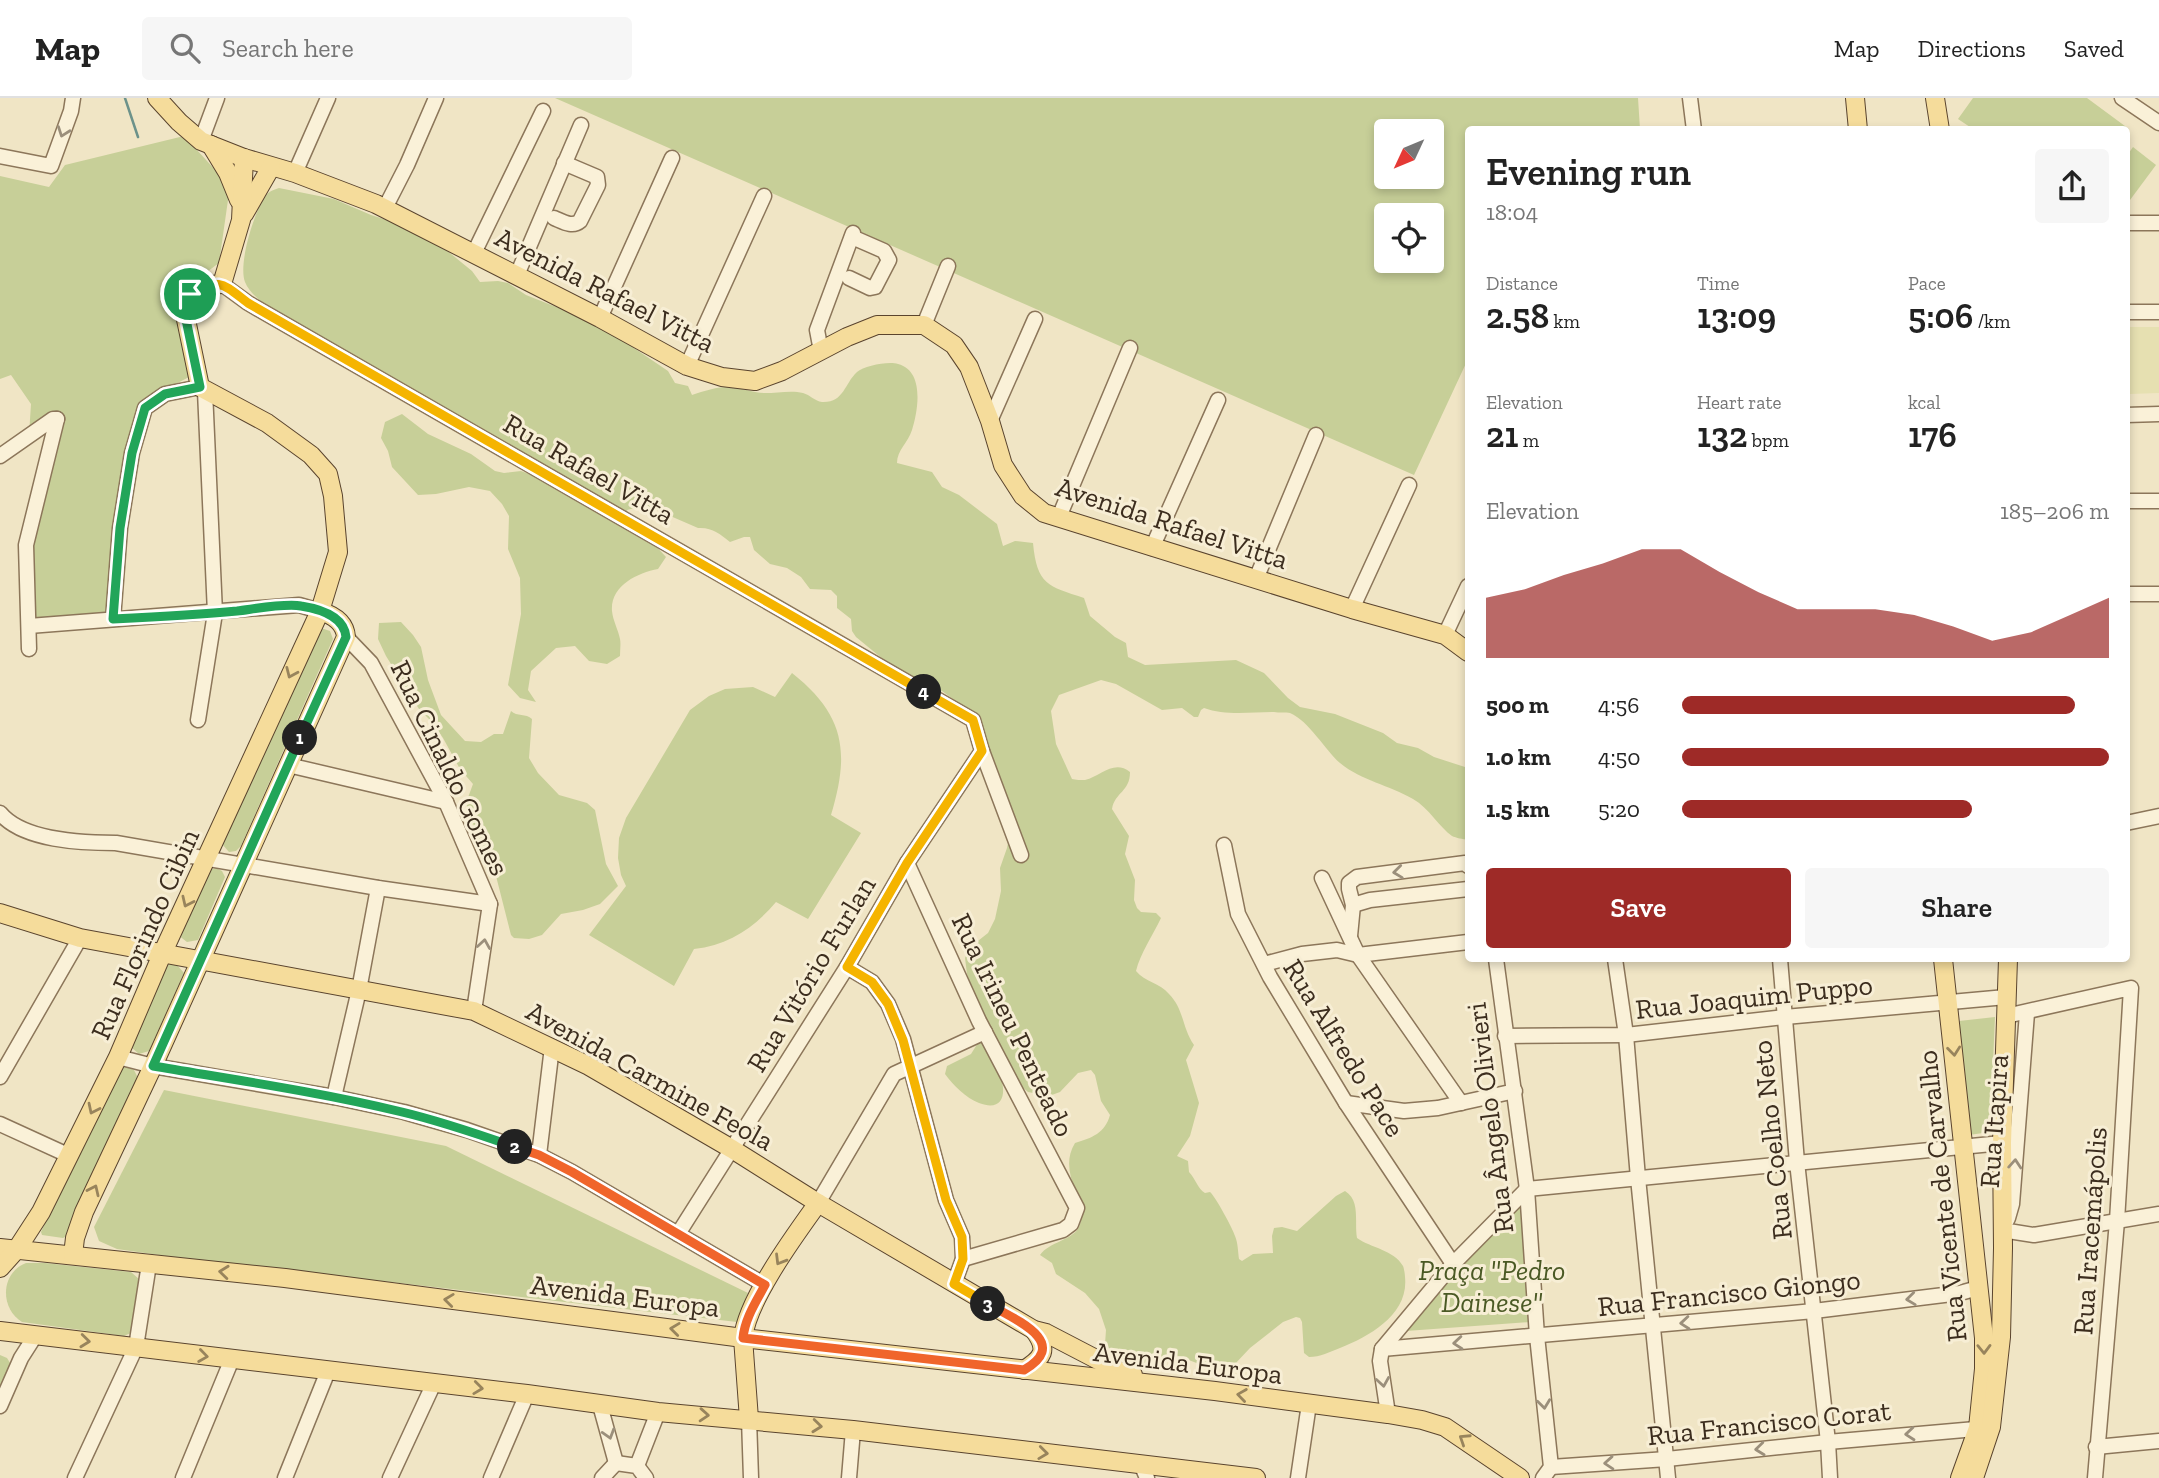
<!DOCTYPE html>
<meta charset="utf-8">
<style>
:root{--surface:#fff;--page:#f6f6f6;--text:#222;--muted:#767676;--line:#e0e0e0;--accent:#9e2a27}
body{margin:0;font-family:"Zilla Slab",serif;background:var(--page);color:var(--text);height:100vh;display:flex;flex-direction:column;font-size:26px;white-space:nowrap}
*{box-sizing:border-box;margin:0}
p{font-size:23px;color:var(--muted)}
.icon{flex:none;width:38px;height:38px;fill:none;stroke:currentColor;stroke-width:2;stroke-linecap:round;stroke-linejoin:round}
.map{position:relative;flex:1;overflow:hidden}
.side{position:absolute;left:1465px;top:28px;width:665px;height:836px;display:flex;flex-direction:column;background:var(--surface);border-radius:7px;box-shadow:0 4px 10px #0003}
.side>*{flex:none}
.needle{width:46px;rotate:226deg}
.tools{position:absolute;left:1374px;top:21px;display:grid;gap:14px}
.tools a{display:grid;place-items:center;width:70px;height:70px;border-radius:7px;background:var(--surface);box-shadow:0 4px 10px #0003;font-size:35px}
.pin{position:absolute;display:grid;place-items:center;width:60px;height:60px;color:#fff;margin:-30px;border:4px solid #fff;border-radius:50%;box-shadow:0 2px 7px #0007}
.km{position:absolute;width:35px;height:35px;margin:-18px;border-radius:50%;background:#222;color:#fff;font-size:19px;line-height:35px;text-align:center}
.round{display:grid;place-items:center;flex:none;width:74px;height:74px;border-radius:7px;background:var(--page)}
.head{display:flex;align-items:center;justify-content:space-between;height:119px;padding:0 21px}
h1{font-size:38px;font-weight:600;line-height:52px}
.metrics{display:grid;grid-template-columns:repeat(3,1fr);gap:10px;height:119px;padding:7px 21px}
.metrics div{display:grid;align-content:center}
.metrics b{font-size:35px;font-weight:600}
.metrics small{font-size:19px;font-weight:400}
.metrics p{font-size:19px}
.chart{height:196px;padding:14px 21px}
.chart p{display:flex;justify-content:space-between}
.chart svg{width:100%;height:126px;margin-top:7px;fill:var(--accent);opacity:.7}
.primary-button{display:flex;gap:14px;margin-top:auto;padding:14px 21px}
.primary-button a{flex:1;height:80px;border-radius:7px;background:var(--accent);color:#fff;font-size:28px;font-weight:600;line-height:80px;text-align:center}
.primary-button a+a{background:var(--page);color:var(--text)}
ul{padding:0 21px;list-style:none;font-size:23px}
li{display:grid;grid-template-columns:112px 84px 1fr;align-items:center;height:52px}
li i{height:18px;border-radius:9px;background:var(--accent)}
header{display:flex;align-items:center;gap:42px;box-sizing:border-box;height:98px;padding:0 35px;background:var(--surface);border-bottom:2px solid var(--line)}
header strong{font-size:33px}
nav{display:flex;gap:38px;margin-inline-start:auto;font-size:24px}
.search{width:490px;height:63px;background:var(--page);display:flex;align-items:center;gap:18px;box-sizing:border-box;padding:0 24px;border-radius:7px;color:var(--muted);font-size:26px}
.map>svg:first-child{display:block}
</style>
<header>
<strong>Map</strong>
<div class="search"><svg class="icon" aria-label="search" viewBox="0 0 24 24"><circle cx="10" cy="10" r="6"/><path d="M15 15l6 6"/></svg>Search here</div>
<nav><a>Map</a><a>Directions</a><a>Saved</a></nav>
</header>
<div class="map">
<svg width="2159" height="1380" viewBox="0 0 2159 1380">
<rect width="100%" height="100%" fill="#f0e5c5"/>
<!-- farmland -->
<polygon fill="#e6e0b1" points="2128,229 2159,229 2159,295 2130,296"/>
<!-- green -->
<g fill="#c7cf98" fill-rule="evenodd">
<path d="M555 0H1638L1640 31 1468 32V261L1414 377ZM1386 33H1432V79H1386ZM1386 117H1432V163H1386Z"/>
<polygon points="1973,0 2087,0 2129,31 2126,35 2126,32 1973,31 1958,21"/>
<polygon points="184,38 230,88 219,165 178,195 191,278 139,305 124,402 113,521 36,524 32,446 60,317 29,337 31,306 11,277 0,281 0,78 49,89 65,67"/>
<polygon points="2133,49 2156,67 2130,102 2126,99 2126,59"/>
<path d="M279 90 334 101 371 117 406 128 445 151 472 173 480 184 498 183 508 185 526 197 579 218 619 237 631 248 668 273 675 285 688 288 692 297C705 293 719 288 734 289 744 291 755 295 765 295 777 295 792 292 803 295 810 297 815 303 822 304 844 305 844 286 857 274 864 268 888 263 898 266 925 273 918 313 912 332 908 345 897 352 897 365L932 374 942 389 959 397 997 426 1003 448 1015 443 1033 445C1037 487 1048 488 1084 500L1090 518 1115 539 1126 545 1128 559 1145 567 1236 562 1264 575 1288 600 1300 609 1335 616 1383 635 1397 645 1418 650 1434 659 1468 670V742C1463 741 1456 740 1452 738 1440 730 1429 710 1413 701 1389 687 1362 683 1340 665 1325 652 1309 623 1290 615 1286 614 1279 615 1274 614 1252 614 1225 618 1204 610L1201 612 1198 619H1194L1182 610 1162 612 1116 586 1101 582 1059 597 1051 613 1056 646 1072 681C1075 682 1082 682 1085 682 1101 678 1114 661 1130 674 1130 694 1115 694 1112 711L1129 738 1125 756 1135 782 1134 802 1137 810 1141 814 1156 815 1161 820C1153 837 1140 856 1136 873 1145 884 1160 885 1169 896 1184 911 1182 930 1194 947L1186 962 1199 1005 1190 1038 1177 1058 1188 1063 1189 1074C1195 1080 1198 1091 1205 1095L1210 1094C1215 1098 1233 1131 1235 1138 1238 1145 1238 1154 1239 1161L1242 1163 1253 1156 1273 1155 1272 1138 1274 1130 1282 1129 1297 1133 1336 1098 1345 1093C1361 1103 1354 1124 1357 1140 1371 1150 1394 1152 1403 1168 1404 1170 1405 1177 1405 1179 1409 1216 1370 1238 1340 1250 1330 1254 1320 1259 1309 1259L1304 1255 1302 1224 1300 1220 1296 1219 1283 1224 1250 1250 1234 1267 1228 1270 1207 1269 1173 1256 1150 1264 1111 1269 1104 1260 1106 1232 1099 1211 1085 1195 1056 1176 1052 1165 1040 1157C1049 1144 1073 1142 1079 1129 1090 1104 1056 1076 1075 1045 1092 1040 1105 1035 1110 1017L1101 1003 1095 977 1091 972 1078 975 1060 994 1049 998 1028 994 1011 979 1000 977C1007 996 1003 1014 979 1005 966 1000 953 987 945 976L947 968 971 956 981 940 978 908 967 876 965 860 969 850 988 835 995 821 1001 793 1000 770 1007 750 1010 735 1006 709 989 648 975 625 957 604 942 593 906 580 856 539 852 533 851 521 837 510V498L831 492 810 491 801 479 787 470 770 466 754 452 750 439H744L730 444C720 436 712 429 698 430L645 407 627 412 631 430 654 446 666 459 658 471C637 475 610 488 612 513 613 523 618 531 620 541 621 546 620 552 620 558L607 566 589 563 575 548 556 550 531 573 528 592 536 604 520 600 508 587 521 516 520 480 508 451 509 418 502 406 490 393 469 389 436 396 418 397 392 369 388 353 381 340 385 324 402 316 428 336 471 356 495 373 504 375 521 373 589 398 276 215C266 207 250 197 245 184 238 166 254 114 265 99 269 93 273 92 279 90Z"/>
<path d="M401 524 413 537 421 549 428 582 441 617 465 643 481 644 494 636H503L511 613C517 619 526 615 532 621L529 660 538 675 559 697 587 705 595 712 606 766 618 788 600 806 583 812 561 816 542 837 529 841 514 840 511 837 496 778 476 734 466 705 473 686 460 671 443 640 433 625 419 611 386 558 378 541 379 525Z"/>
<polygon points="321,530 330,533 333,541 241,748 236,753 229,754 222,746"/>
<path d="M792 575C845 617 850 654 831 717L861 735 808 821 776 804C754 830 729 847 694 851L674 888 589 837 626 788 621 777 618 760 619 740 626 720 690 612 709 598 725 591 753 589 775 599Z"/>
<polygon points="216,770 222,773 225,779 198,842 187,844 178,837 209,772"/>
<polygon points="170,866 177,867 184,875 149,953 139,956 131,949 166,868"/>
<polygon points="1995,919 1990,1034 1969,1037 1959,923"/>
<polygon points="126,969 134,972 138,980 67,1138 63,1140 42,1137 41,1134 117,971"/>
<polygon points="164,992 446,1048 748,1195 737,1224 173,1159 117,1151 99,1143 94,1129"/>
<polygon points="1524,1099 1530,1224 1406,1233 1488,1130"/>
<path d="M26 1165H45L131 1174 140 1182 133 1234 124 1238 22 1224C0 1211 0 1175 26 1165Z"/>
<polygon points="0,1257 7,1260 12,1268 0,1295"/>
</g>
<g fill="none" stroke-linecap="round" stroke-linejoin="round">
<!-- stream -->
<polyline stroke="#6c928a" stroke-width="2.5" points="125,0 138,39"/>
<defs>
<g id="minor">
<polyline points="1690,0 1694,32"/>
<polyline points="2122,0 2159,25"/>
<polyline points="201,43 217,0"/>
<polyline points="0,58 51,68 71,13 73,0"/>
<polyline points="295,75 328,0"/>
<polyline points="385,110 407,67 436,0"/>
<path d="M554 120C562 123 572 130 580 123L598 87 597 79 564 65"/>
<polyline points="2126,125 2159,125"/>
<polyline points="474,155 543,13"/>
<polyline points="517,177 581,27"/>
<polyline points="849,180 870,190 875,189 889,162 884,153 852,139"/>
<polyline points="222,186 248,205 973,622 982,653 907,765 847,869 678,1136"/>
<polyline points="2126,214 2159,214"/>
<polyline points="600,220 672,60"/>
<polyline points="924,227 948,168"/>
<polyline points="821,253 817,232 853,135"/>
<polyline points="687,268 764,98"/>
<polyline points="2126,317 2159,316"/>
<polyline points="990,323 1035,221"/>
<polyline points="0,358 53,321 57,321"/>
<polyline points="2126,403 2159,403"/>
<polyline points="1059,419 1130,250"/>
<polyline points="1152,450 1218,302"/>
<polyline points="1256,481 1316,337"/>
<polyline points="2126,496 2159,496"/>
<polyline points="1352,511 1409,387"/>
<polyline points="113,521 120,430 132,355 145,310 165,296 200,289"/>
<polyline points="29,528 299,507 320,513"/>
<polyline points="1445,537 1468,488"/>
<polyline points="346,539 371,565 446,704 490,806 474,913"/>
<polyline points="29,551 26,447 57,321"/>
<polyline points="198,622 215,515 205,293"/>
<polyline points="982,653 1021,757"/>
<polyline points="288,667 446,704"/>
<path d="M0 715C23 743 82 745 116 745L378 790 490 806"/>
<polyline points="2126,725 2159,718"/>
<polyline points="1224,747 1238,816 1270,879 1346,1005 1453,1166"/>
<polyline points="907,765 979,923 1077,1110 1071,1126 1063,1132 963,1161"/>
<polyline points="1322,780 1358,857 1461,1005"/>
<polyline points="1353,807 1370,802 1468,791"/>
<polyline points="1350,838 1353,807 1349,791 1349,785 1357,779 1465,765 1468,768"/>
<polyline points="1496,861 1527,1091 1537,1238 1551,1369 1543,1380"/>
<polyline points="1615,861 1626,937 1638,1080 1668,1380"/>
<polyline points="1780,861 1797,1064 1828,1344 1830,1380"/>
<polyline points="1264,866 1302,856 1337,852 1358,857 1468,844"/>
<polyline points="847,869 872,884 888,906 903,941 946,1102 962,1139 963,1161 954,1186"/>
<polyline points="2027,915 2012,1106 2008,1120 2002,1132 2034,1137 2159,1116"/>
<polyline points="2006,918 2131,890 2117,1123 2095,1380"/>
<polyline points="1505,938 1626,937 1785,919 2006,899"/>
<polyline points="118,959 153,968 334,999 404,1014 467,1032 539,1057 572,1074 765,1187"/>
<polyline points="0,979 80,840"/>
<polyline points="334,999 359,892 378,790"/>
<polyline points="1346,1005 1404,1013 1438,1010 1515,993"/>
<polyline points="0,1026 70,1058"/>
<polyline points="539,1057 552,949"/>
<polyline points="818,1105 894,976 985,934"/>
<polyline points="1382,1251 1814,1213 1960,1195 1978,1190"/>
<polyline points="600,1307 616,1365"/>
<polyline points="0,1308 21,1260 35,1238"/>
<polyline points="1388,1316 1380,1263 1382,1251 1453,1166 1527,1091 2002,1045"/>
<polyline points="749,1321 751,1380"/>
<polyline points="2096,1349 2159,1343"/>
<polyline points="616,1365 637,1368 646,1380"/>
<polyline points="1141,1366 1147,1380"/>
<polyline points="637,1368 658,1314"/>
<polyline points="1551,1369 1667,1361 1828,1344 1987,1330"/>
<polyline points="75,1380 136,1249 149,1166"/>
<polyline points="183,1380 232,1261"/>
<polyline points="285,1380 328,1273"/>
<polyline points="390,1380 434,1285"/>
<polyline points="491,1380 527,1296"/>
<polyline points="602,1380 616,1365"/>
<polyline points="849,1380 853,1332"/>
<polyline points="1298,1380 1309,1306"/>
</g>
<g id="major">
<polyline points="157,0 179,24 201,43 244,60 295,75 376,106 600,220 687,268 722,279 755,283 782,273 847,239 877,227 924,227 954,247 969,269 990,323 1003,367 1023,398 1044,415 1352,511 1445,537 1468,554"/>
<polyline points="1855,0 1858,32"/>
<polyline points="1935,0 1940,32"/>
<polyline points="211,47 228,75 239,102"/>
<polyline points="244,116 271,69"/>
<polyline points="0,815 80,840 474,913 589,968 732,1051 818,1105 1034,1232 1046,1235 1121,1274 1133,1277"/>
<polyline points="1943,861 1984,1240 1984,1271 1978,1330 1960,1380"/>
<polyline points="0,1150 285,1180 743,1240 1215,1293 1388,1316 1422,1322 1445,1329 1520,1380"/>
<path d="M73 1157 75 1140 84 1114 153 968 346 539C345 524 333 517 320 513"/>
<path d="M0 1170 17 1151 41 1114 118 959 163 854 320 513 338 454 333 398 328 376 311 357 267 325 200 289 183 207C193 190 203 187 222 186L241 122 244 60"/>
<polyline points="0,1233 527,1296 658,1314 853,1332 1256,1380"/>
<path d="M1024 1272C1043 1260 1049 1252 1034 1232"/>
<path d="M749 1321 743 1240C747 1202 795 1137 818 1105"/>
<polyline points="1974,1380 1991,1329 2001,1239 2003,1150 2002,1045 2008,861"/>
</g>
</defs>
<!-- minor casing -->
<use href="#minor" stroke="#8c765a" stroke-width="17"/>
<!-- major casing -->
<use href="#major" stroke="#5a442e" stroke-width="20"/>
<!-- minor -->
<use href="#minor" stroke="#faf1d8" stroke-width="14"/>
<!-- major -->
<use href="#major" stroke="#f5dc9b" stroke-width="18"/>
</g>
<!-- one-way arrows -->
<defs><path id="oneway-chevron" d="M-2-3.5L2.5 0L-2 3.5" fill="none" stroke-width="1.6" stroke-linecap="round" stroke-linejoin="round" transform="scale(1.75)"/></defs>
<g stroke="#9b8f7b">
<use href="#oneway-chevron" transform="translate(63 34) rotate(110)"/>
<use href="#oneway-chevron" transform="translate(1398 774) rotate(173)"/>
<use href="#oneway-chevron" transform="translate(484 846) rotate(-81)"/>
<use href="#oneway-chevron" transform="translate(2015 1066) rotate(-86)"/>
<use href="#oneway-chevron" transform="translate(1911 1201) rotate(173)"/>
<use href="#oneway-chevron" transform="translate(1685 1225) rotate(175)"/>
<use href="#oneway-chevron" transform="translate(1458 1245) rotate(175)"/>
<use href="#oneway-chevron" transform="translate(1383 1284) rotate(81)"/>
<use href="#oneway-chevron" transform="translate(1544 1306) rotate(83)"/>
<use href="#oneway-chevron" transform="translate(609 1336) rotate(73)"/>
<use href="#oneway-chevron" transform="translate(1910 1336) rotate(175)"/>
<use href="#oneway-chevron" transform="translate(1760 1351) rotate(174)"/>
<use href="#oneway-chevron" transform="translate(1609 1365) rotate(176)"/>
</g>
<g stroke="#98845c">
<use href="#oneway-chevron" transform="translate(291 575) rotate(114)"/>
<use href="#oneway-chevron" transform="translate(187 804) rotate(115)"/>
<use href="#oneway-chevron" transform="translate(1954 953) rotate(84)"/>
<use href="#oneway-chevron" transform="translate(93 1011) rotate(116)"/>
<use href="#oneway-chevron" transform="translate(94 1092) rotate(-65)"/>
<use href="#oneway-chevron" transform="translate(780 1162) rotate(121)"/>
<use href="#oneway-chevron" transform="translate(224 1174) rotate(-174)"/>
<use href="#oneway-chevron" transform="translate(449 1202) rotate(-173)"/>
<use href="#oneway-chevron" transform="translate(675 1231) rotate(-173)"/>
<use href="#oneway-chevron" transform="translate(85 1243) rotate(6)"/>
<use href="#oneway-chevron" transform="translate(1984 1251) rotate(89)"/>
<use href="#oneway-chevron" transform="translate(203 1258) rotate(8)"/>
<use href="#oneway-chevron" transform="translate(478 1290) rotate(7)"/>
<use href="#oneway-chevron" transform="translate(1242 1297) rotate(-172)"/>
<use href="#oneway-chevron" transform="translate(704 1317) rotate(4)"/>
<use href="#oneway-chevron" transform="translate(817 1328) rotate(6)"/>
<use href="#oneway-chevron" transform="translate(1464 1341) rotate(-147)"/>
<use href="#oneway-chevron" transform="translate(1043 1355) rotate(7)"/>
</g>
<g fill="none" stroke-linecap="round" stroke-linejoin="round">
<defs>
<path id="split-1" d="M190 196 183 207 200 289 165 296 145 310 132 355 120 430 113 521C154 519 195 517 237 513 254 511 285 505 301 508 320 511 344 518 346 539L300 640"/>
<path id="split-2" d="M300 640 153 968C236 982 320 994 402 1014 440 1023 478 1036 515 1049"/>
<path id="split-3" d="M515 1049 539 1057 572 1074 765 1187C756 1204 745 1220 743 1240L1024 1272C1073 1244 1012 1220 988 1206"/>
<polyline id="split-4" points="924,594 973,622 982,653 907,765 847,869 872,884 888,906 903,942 946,1102 962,1139 963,1161 954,1186 988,1206"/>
<path id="split-5" d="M190 196C220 179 223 186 248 205L924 594"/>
</defs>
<!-- split-1 casing -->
<use href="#split-1" stroke="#fff" stroke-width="14"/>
<!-- split-2 casing -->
<use href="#split-2" stroke="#fff" stroke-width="14"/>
<!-- split-3 casing -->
<use href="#split-3" stroke="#fff" stroke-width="14"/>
<!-- split-4 casing -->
<use href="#split-4" stroke="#fff" stroke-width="14"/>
<!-- split-5 casing -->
<use href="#split-5" stroke="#fff" stroke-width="14"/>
<!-- split-1 -->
<use href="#split-1" stroke="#22a559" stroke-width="9"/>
<!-- split-2 -->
<use href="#split-2" stroke="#22a559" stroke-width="9"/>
<!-- split-3 -->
<use href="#split-3" stroke="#f0652b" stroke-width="9"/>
<!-- split-4 -->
<use href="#split-4" stroke="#f5b400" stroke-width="9"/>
<!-- split-5 -->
<use href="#split-5" stroke="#f5b400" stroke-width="9"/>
</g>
<g text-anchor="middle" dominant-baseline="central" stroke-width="6" stroke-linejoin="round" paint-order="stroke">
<!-- street labels -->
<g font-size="28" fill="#3c2d1e" stroke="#f7eed5">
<text transform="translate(605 192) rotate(27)">Avenida Rafael Vitta</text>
<text transform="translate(589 371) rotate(30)">Rua Rafael Vitta</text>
<text transform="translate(1172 425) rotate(18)">Avenida Rafael Vitta</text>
<text transform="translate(450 670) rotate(64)">Rua Cinaldo Gomes</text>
<text transform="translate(145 836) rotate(-66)">Rua Florindo Cibin</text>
<text transform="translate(811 876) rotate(-59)">Rua Vitório Furlan</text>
<text transform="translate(1754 899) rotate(-6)">Rua Joaquim Puppo</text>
<text transform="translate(1013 927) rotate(64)">Rua Irineu Penteado</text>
<text transform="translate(1344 950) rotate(58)">Rua Alfredo Pace</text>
<text transform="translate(650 978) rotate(29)">Avenida Carmine Feola</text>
<text transform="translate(1490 1020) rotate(-97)">Rua Ângelo Olivieri</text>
<text transform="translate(1994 1023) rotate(-86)">Rua Itapira</text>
<text transform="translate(1772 1042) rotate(-96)">Rua Coelho Neto</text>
<text transform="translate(1942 1098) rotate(-96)">Rua Vicente de Carvalho</text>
<text transform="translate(2090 1133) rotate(-86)">Rua Iracemápolis</text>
<text transform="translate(1729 1195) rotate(-6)">Rua Francisco Giongo</text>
<text transform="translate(625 1198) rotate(7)">Avenida Europa</text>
<text transform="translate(1188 1265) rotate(7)">Avenida Europa</text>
<text transform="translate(1769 1325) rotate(-6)">Rua Francisco Corat</text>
</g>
<!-- park labels -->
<g font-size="28" font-style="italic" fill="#4a5924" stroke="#f7eed5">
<text x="1492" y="1172">Praça "Pedro<tspan x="1492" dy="32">Dainese"</tspan></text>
</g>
</g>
</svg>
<div class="tools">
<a><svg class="needle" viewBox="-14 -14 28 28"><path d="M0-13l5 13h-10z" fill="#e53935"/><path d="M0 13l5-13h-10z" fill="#767676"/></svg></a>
<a><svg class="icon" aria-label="locate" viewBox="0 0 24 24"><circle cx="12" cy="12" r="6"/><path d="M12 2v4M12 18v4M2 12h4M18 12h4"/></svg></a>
</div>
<div class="pin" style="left:190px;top:196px;background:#1e9e55"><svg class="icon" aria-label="arrive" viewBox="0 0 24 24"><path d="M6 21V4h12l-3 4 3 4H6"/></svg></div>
<b class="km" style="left:300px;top:640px">1</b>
<b class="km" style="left:515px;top:1049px">2</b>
<b class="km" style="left:988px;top:1206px">3</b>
<b class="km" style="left:924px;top:594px">4</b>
<section class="side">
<div class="head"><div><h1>Evening run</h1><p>18:04</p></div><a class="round"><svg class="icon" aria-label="share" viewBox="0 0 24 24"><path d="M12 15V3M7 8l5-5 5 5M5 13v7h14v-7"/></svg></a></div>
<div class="metrics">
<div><p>Distance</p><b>2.58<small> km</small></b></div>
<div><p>Time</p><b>13:09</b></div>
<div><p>Pace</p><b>5:06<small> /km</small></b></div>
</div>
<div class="metrics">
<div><p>Elevation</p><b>21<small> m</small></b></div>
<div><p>Heart rate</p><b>132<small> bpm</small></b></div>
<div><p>kcal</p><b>176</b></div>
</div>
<div class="chart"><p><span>Elevation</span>185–206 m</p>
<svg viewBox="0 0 160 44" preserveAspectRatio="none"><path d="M0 44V23L10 20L20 15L30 11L40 6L50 6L60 14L70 21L80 27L90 27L100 27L110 29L120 33L130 38L140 35L150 29L160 23V44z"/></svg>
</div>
<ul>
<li><b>500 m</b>4:56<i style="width:92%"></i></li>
<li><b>1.0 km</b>4:50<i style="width:100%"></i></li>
<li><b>1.5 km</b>5:20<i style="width:68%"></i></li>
</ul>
<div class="primary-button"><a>Save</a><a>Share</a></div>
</section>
</div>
